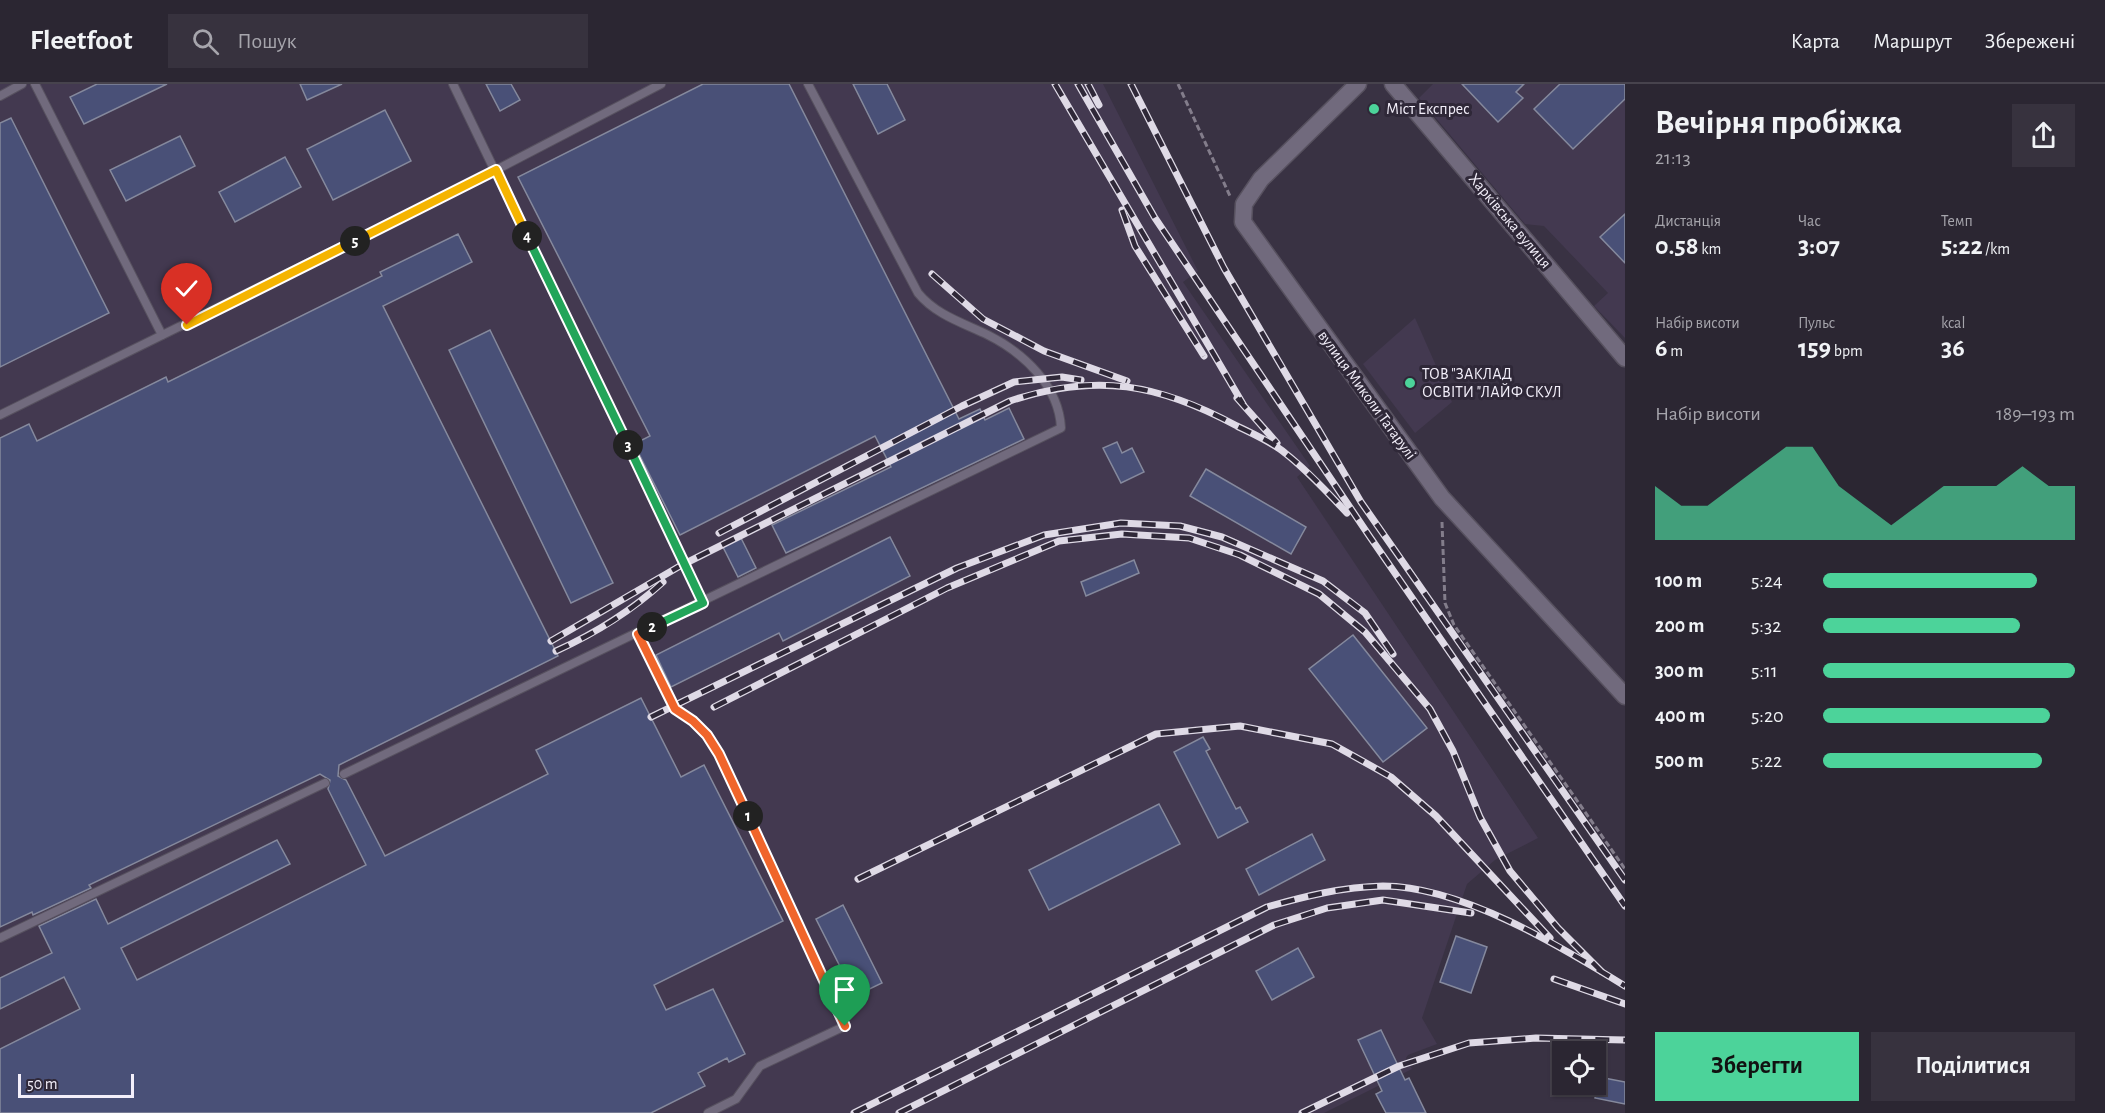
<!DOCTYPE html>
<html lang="uk">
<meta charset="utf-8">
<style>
:root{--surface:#2b2632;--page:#37323e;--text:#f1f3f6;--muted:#a6a5ac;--line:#47434d;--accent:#4cd39a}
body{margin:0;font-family:"Alegreya Sans",sans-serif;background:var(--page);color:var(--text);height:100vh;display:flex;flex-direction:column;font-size:22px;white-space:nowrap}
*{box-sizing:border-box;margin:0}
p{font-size:20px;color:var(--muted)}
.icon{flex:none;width:33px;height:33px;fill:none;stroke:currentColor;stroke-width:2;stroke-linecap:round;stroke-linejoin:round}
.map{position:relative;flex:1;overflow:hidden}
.side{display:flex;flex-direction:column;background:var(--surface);width:480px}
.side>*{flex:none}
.buttons{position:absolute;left:1552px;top:957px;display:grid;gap:12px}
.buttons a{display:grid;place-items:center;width:54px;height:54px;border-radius:0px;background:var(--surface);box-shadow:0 2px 4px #0004,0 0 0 2px var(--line);font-size:30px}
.scale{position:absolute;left:18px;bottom:15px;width:116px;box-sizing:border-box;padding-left:6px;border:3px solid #f3effa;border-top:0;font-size:16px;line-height:21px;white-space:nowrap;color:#f3effa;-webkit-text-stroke:4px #2f2838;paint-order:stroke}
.pin{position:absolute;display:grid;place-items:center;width:51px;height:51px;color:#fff;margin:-62px -26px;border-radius:50% 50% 50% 0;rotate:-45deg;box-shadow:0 0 6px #0007}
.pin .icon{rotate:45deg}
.km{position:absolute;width:30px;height:30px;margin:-15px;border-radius:50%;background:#222;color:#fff;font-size:16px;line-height:30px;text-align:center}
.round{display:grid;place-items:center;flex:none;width:63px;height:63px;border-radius:0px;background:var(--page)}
.headline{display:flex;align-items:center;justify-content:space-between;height:102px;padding:0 30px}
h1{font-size:33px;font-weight:700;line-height:45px}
.figures{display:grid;grid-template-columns:repeat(3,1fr);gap:9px;height:102px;padding:6px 30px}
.figures div{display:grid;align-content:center}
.figures b{font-size:26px;font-weight:700}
.figures small{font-size:16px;font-weight:400}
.figures p{font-size:16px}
.chart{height:168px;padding:12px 30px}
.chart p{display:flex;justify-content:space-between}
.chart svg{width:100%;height:108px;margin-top:6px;fill:var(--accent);opacity:.7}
.primary-button{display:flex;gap:12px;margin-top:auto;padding:12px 30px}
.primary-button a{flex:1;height:69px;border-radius:0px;background:var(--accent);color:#111;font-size:24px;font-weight:700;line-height:69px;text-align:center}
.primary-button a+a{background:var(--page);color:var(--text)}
ul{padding:0 30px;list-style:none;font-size:20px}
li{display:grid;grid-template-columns:96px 72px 1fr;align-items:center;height:45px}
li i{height:15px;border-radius:8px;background:var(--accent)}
header{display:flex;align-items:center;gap:36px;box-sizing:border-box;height:84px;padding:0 30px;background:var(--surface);border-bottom:2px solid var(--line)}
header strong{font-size:28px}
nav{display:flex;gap:33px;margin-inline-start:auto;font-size:21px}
.search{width:420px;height:54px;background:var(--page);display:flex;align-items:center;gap:15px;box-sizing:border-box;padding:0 21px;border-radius:0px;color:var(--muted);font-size:22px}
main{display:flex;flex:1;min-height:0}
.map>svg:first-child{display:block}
</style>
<header>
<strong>Fleetfoot</strong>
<div class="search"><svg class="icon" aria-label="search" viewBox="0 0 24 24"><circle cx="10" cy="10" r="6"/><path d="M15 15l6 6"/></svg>Пошук</div>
<nav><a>Карта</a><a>Маршрут</a><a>Збережені</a></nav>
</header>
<main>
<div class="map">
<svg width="1625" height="1029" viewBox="0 0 1625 1029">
<rect width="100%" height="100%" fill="#393243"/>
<!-- built -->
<g fill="#433950">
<polygon points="0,0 1103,0 1198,187 1183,198 1310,382 1297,393 1538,754 1495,776 1467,800 1422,934 1437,960 1408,971 1406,974 1412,985 1324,1029 0,1029"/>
<polygon points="1433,0 1625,0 1625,254 1594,222 1608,209 1544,142 1525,140 1419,14"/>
<polygon points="1415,234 1452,318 1415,349 1363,280"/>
</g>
<!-- building -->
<g fill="#495077" stroke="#85899d" stroke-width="1.5">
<polygon points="97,0 167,0 84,40 70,13"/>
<polygon points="300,0 342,0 307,16"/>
<polygon points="486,0 511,0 520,16 500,27"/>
<polygon points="703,0 789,0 959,335 980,325 985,336 1009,324 1024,355 786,469 772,441 891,383 875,352 680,451 634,360 650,352 518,93"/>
<polygon points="853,0 887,0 905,36 878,50"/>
<polygon points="1462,0 1524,0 1516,8 1523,14 1498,38"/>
<polygon points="1560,0 1625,0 1625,15 1573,65 1534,25"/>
<polygon points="385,26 411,77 333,116 307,65"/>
<polygon points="11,34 109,229 0,283 0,39"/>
<polygon points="180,52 195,82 126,117 110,86"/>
<polygon points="285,73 301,103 235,138 219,108"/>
<polygon points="1625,130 1625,179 1600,153"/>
<polygon points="458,150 472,178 383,222 558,572 339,681 338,692 346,696 385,772 548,690 536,666 641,614 681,693 704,681 783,837 654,901 666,926 713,905 745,970 729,978 727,974 698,989 705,1002 651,1029 0,1029 0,965 80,925 64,893 0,925 0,894 52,869 39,842 96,815 108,840 277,756 290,780 121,864 137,896 366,781 328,705 330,696 320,690 89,801 91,804 33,831 32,828 0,843 0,354 29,340 37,357 166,293 168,298 382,192 380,188"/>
<polygon points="490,246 613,499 571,519 449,266"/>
<polygon points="1117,358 1122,369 1132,364 1144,388 1121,399 1103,364"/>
<polygon points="1206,385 1306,443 1291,470 1190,412"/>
<polygon points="740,452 756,484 738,493 722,461"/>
<polygon points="890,453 910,492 783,557 779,549 671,603 656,571"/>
<polygon points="1134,476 1139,489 1086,512 1081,498"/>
<polygon points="1353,551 1427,644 1383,678 1309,585"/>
<polygon points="1203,653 1210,665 1206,667 1236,725 1240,723 1248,738 1218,754 1174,668"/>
<polygon points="1159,720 1180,760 1049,826 1029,786"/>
<polygon points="1312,750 1325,776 1259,811 1246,785"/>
<polygon points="843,821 882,899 855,912 816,835"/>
<polygon points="1456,852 1487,863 1471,909 1440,898"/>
<polygon points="1298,864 1314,893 1272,916 1256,887"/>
<polygon points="1381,946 1405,996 1409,994 1426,1029 1386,1029 1376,1010 1382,1007 1358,956"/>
<polygon points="1599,993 1625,998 1625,1020 1595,1014"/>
</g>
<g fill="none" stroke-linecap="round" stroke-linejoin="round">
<defs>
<g id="service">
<polyline points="35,0 162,251"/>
<polyline points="453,0 703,519"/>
<polyline points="0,12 22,0"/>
<polyline points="0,331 471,99 661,0"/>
<polyline points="638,550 675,625 693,637 707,651 719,670 845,942 760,982 736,1015 708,1029"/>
<path d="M344 690 1061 344C1059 302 1024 269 988 251 963 239 936 231 918 209L808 0"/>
<polyline points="0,854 325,699"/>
</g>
<polyline id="minor" points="1358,0 1261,95 1244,120 1243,138 1442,414 1625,612"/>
<polyline id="tertiary" points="1393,0 1625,274"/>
</defs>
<!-- service casing -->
<use href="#service" stroke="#57515f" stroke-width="10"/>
<!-- minor casing -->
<use href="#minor" stroke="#57515f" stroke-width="19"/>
<!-- tertiary casing -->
<use href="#tertiary" stroke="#57515f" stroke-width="19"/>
<!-- path -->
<g stroke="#837d8b" stroke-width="3" stroke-dasharray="6 3" stroke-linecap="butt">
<polyline points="1178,0 1230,112"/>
<polyline points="1442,438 1445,519 1454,541 1625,785"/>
</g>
<!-- service -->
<use href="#service" stroke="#716a7d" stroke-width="8"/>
<!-- minor -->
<use href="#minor" stroke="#716a7d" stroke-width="16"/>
<!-- tertiary -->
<use href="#tertiary" stroke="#716a7d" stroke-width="16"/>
<defs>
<g id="rail">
<polyline points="1055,0 1243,320"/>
<polyline points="1078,0 1155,134 1370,453 1625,822"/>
<polyline points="1088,0 1099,21"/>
<polyline points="1131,0 1224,184 1361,418 1625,796"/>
<polyline points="1122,126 1135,162 1204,272"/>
<polyline points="932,190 983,235 1044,267 1127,297"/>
<polyline points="1237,314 1277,359"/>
<polyline points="719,449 962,322 1014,298 1062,293 1081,296"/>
<path d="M551 557 680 482 1010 317C1096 288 1159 300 1237 342 1253 350 1272 358 1285 369 1308 387 1327 408 1347 429"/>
<path d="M556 567C596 549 630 528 663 498"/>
<polyline points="714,623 947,504 1059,457 1122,450 1189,454 1240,471 1319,510 1365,548 1430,625 1453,667 1480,733 1510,787 1558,844 1601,887"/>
<polyline points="651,633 957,484 1044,451 1121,439 1180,442 1222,453 1323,497 1365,529 1393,570"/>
<polyline points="858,795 1156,650 1240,642 1332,660 1391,693 1436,732 1550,854"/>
<polyline points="1554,895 1625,920"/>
<path d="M854 1029 1267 823C1306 812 1342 803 1383 802 1461 802 1560 862 1625 902"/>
<polyline points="899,1029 1274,841 1327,824 1383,816 1471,829"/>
<polyline points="1302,1029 1399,982 1469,959 1536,954 1625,956"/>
</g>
</defs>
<!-- rail casing -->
<use href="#rail" stroke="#dfdae6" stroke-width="7"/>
<!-- rail -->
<use href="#rail" stroke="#2f2838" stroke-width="4.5" stroke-dasharray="14" stroke-linecap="butt"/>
</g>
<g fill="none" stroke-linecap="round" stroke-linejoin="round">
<defs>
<polyline id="split-1" points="748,732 845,942"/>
<polyline id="split-2" points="652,543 638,550 675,625 693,637 707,651 719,670 748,732"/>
<polyline id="split-3" points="628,361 703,519 652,543"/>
<polyline id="split-4" points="527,152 628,361"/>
<polyline id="split-5" points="355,157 496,86 527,152"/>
<polyline id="split-6" points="187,241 355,157"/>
</defs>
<!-- split-1 casing -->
<use href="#split-1" stroke="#fff" stroke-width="12"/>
<!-- split-2 casing -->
<use href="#split-2" stroke="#fff" stroke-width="12"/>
<!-- split-3 casing -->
<use href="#split-3" stroke="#fff" stroke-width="12"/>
<!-- split-4 casing -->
<use href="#split-4" stroke="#fff" stroke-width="12"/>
<!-- split-5 casing -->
<use href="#split-5" stroke="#fff" stroke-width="12"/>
<!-- split-6 casing -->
<use href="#split-6" stroke="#fff" stroke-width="12"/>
<!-- split-1 -->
<use href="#split-1" stroke="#f0652b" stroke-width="8"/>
<!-- split-2 -->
<use href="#split-2" stroke="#f0652b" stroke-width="8"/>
<!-- split-3 -->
<use href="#split-3" stroke="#22a559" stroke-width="8"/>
<!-- split-4 -->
<use href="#split-4" stroke="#22a559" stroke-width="8"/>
<!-- split-5 -->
<use href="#split-5" stroke="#f5b400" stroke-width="8"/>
<!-- split-6 -->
<use href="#split-6" stroke="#f5b400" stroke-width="8"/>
</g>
<!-- markers -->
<g fill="#4cd39a" stroke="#2f2838" stroke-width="2">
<circle cx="1374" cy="25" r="6"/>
<circle cx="1410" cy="299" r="6"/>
</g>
<g text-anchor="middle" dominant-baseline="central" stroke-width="6" stroke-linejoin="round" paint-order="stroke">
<!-- poi labels -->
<g font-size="16" fill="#f3effa" stroke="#2f2838" text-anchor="start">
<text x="1386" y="25">Міст Експрес</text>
<text x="1422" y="290">ТОВ "ЗАКЛАД<tspan x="1422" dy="18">ОСВІТИ "ЛАЙФ СКУЛ</tspan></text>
</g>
<!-- street labels -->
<g font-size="16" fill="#f3effa" stroke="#2f2838">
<text transform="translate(1510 137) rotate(50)">Харківська вулиця</text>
<text transform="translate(1367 311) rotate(54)">вулиця Миколи Татарулі</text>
</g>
</g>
</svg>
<div class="buttons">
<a><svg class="icon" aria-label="locate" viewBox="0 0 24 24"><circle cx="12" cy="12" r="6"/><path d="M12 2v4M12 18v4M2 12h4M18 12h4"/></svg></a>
</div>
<div class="scale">50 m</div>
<div class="pin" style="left:845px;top:942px;background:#1e9e55"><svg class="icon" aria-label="arrive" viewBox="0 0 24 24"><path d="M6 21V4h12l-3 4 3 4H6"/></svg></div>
<div class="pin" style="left:187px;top:241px;background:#d93025"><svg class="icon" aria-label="check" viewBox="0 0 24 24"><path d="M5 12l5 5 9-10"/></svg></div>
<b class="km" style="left:748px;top:732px">1</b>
<b class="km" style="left:652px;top:543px">2</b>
<b class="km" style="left:628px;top:361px">3</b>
<b class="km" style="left:527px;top:152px">4</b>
<b class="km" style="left:355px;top:157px">5</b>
</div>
<section class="side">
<div class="headline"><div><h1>Вечірня пробіжка</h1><p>21:13</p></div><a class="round"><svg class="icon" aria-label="share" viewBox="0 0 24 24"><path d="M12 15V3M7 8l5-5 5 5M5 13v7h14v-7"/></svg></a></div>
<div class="figures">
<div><p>Дистанція</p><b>0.58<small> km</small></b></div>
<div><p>Час</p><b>3:07</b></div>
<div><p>Темп</p><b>5:22<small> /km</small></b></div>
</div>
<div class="figures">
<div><p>Набір висоти</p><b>6<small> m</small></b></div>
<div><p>Пульс</p><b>159<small> bpm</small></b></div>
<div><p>kcal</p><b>36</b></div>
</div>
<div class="chart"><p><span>Набір висоти</span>189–193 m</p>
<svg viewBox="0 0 160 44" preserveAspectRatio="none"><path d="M0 44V22L10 30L20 30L30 22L40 14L50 6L60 6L70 22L80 30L90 38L100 30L110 22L120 22L130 22L140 14L150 22L160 22V44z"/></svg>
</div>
<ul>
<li><b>100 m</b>5:24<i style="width:85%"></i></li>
<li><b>200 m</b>5:32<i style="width:78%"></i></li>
<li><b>300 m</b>5:11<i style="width:100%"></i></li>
<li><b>400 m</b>5:20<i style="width:90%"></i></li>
<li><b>500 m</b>5:22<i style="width:87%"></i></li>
</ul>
<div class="primary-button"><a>Зберегти</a><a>Поділитися</a></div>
</section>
</main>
